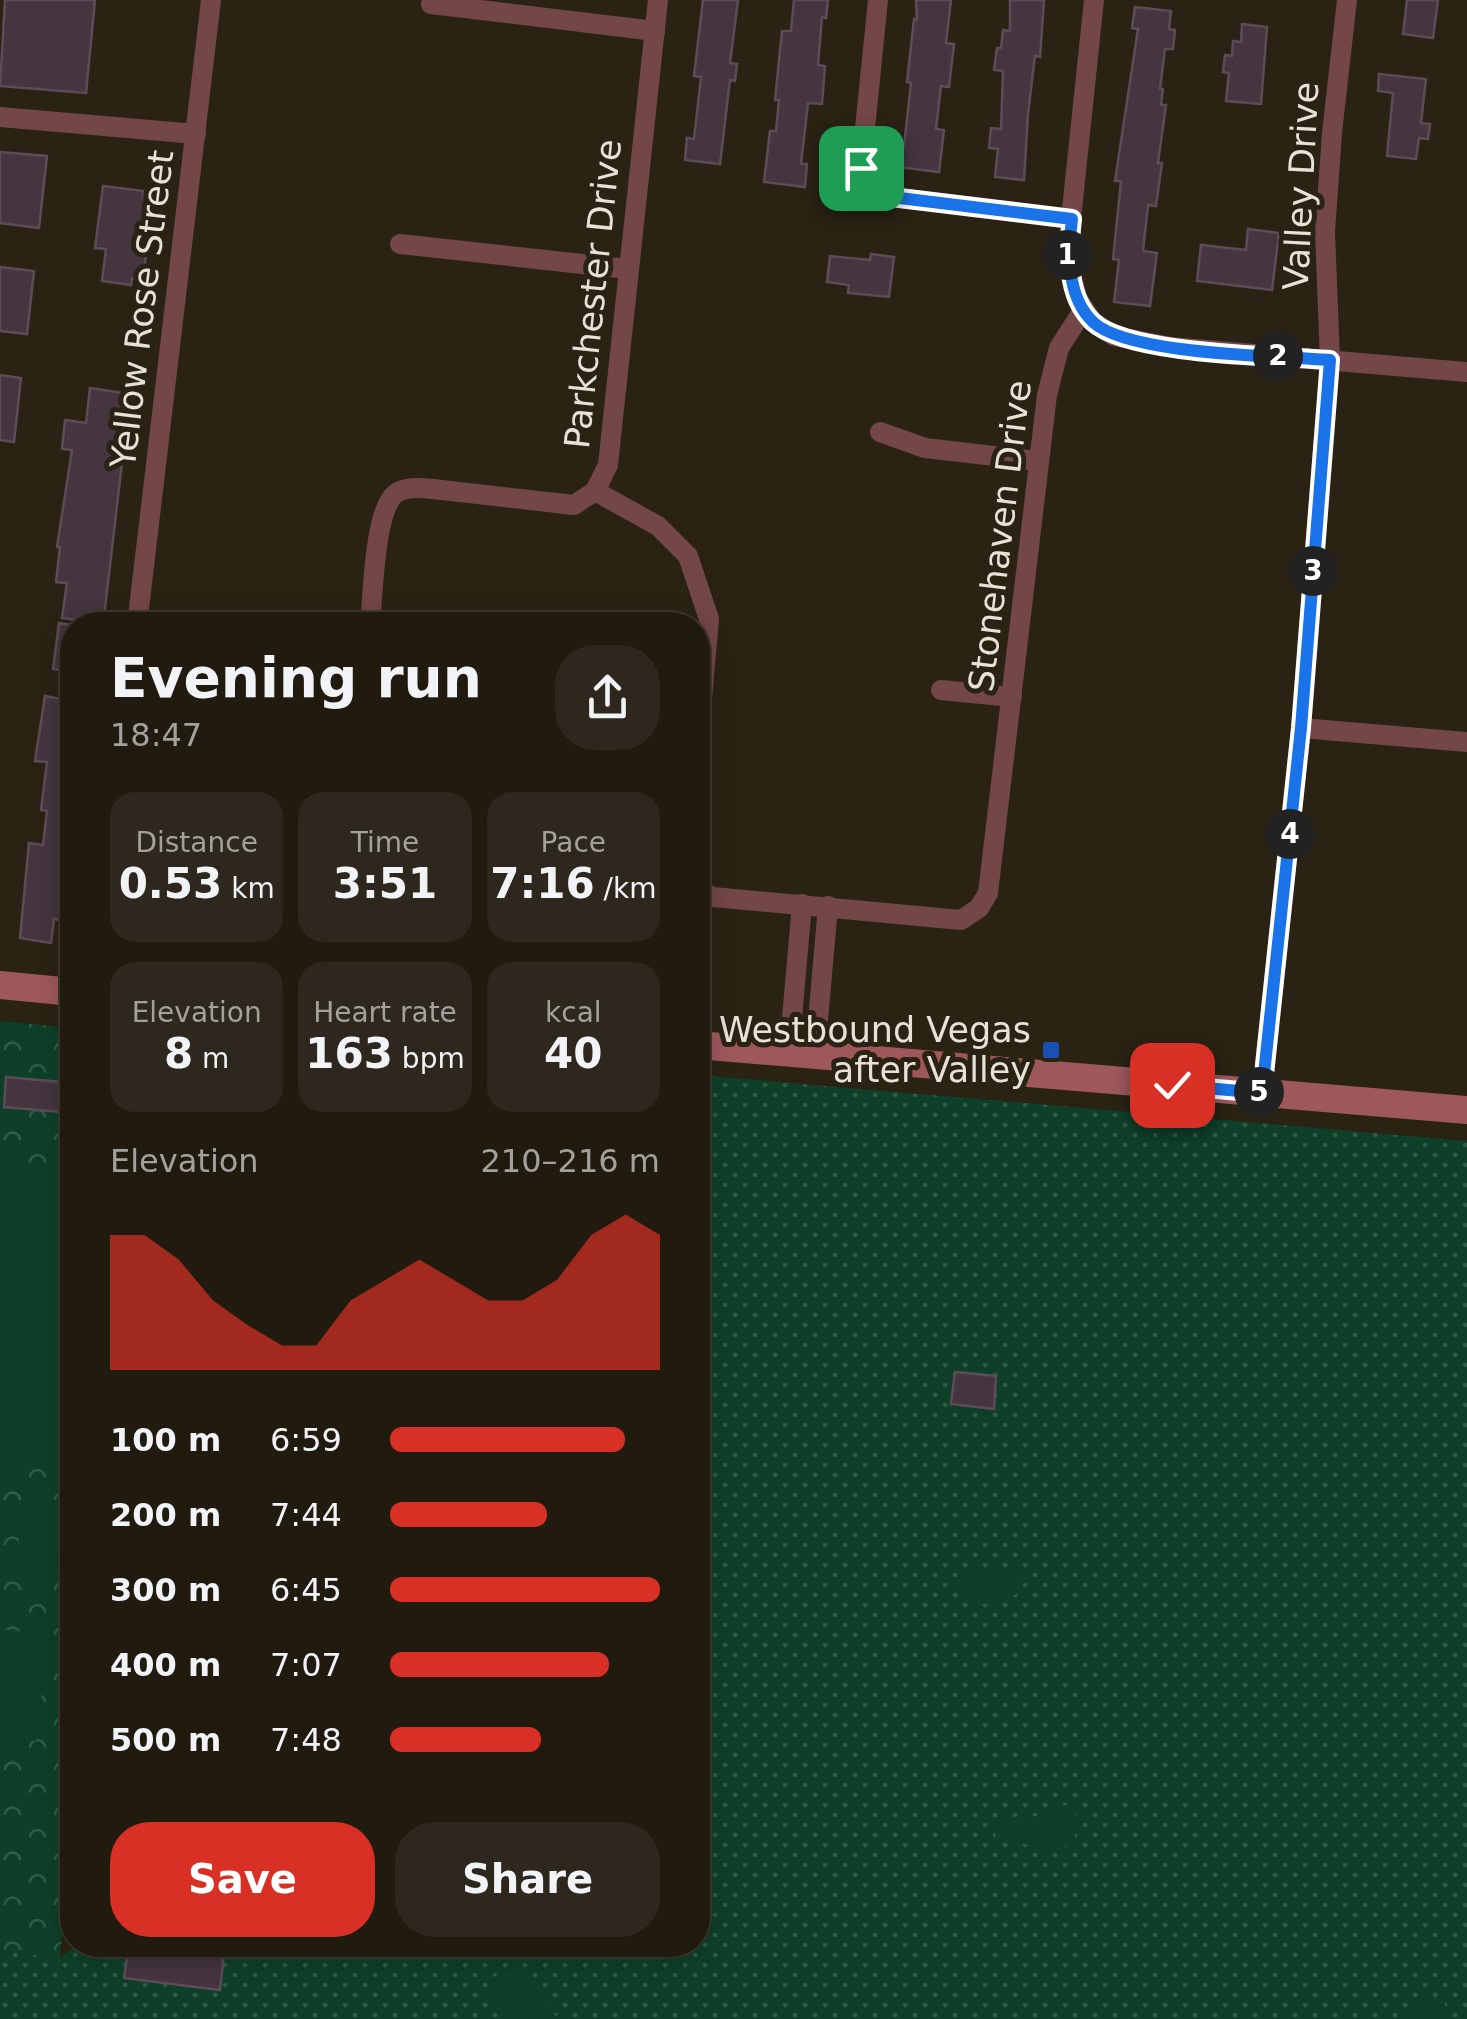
<!DOCTYPE html>
<meta charset="utf-8">
<style>
:root{--surface:#201a0f;--page:#2d271d;--text:#f1f3f6;--muted:#a2a19e;--line:#3d382f;--accent:#d93025}
body{margin:0;font-family:"DejaVu Sans",sans-serif;background:var(--page);color:var(--text);height:100vh;display:flex;flex-direction:column;font-size:38px;white-space:nowrap}
*{box-sizing:border-box;margin:0}
p{font-size:32px;color:var(--muted)}
.icon{flex:none;width:55px;height:55px;fill:none;stroke:currentColor;stroke-width:2;stroke-linecap:round;stroke-linejoin:round}
.map{position:relative;flex:1;overflow:hidden}
.sheet{position:absolute;left:60px;top:612px;width:650px;height:1345px;display:flex;flex-direction:column;background:var(--surface);border-radius:40px;box-shadow:0 5px 25px #0003,0 0 0 2px var(--line)}
.sheet>*{flex:none}
.pin{position:absolute;display:grid;place-items:center;width:85px;height:85px;color:#fff;margin:-42px;border-radius:20px;box-shadow:0 5px 15px #0006}
.km{position:absolute;width:50px;height:50px;margin:-25px;border-radius:50%;background:#222;color:#fff;font-size:28px;line-height:50px;text-align:center}
.round{display:grid;place-items:center;flex:none;width:105px;height:105px;border-radius:40px;background:var(--page)}
.summary{display:flex;align-items:center;justify-content:space-between;height:170px;padding:0 50px}
h1{font-size:55px;font-weight:800;line-height:75px}
.stats{display:grid;grid-template-columns:repeat(3,1fr);gap:15px;height:170px;padding:10px 50px}
.stats div{display:grid;align-content:center;border-radius:25px;background:var(--page);text-align:center}
.stats b{font-size:42px;font-weight:800}
.stats small{font-size:28px;font-weight:400}
.stats p{font-size:28px}
.chart{height:280px;padding:20px 50px}
.chart p{display:flex;justify-content:space-between}
.chart svg{width:100%;height:180px;margin-top:10px;fill:var(--accent);opacity:.7}
.action{display:flex;gap:20px;margin-top:auto;padding:20px 50px}
.action a{flex:1;height:115px;border-radius:40px;background:var(--accent);color:#fff;font-size:40px;font-weight:800;line-height:115px;text-align:center}
.action a+a{background:var(--page);color:var(--text)}
ul{padding:0 50px;list-style:none;font-size:32px}
li{display:grid;grid-template-columns:160px 120px 1fr;align-items:center;height:75px}
li i{height:25px;border-radius:12px;background:var(--accent)}
.map>svg:first-child{display:block}
</style>
<div class="map">
<svg width="1467" height="2019" viewBox="0 0 1467 2019">
<defs>
<pattern id="grass-dots" width="8" height="8" patternUnits="userSpaceOnUse" patternTransform="scale(2.5)"><rect width="8" height="8" fill="#0e4029"/><path d="M2 2h.1M6 6h.1" fill="none" stroke="#315b47" stroke-width="1.8" stroke-linecap="round"/></pattern>
<pattern id="forest-crowns" width="20" height="18" patternUnits="userSpaceOnUse" patternTransform="scale(2.5)"><rect width="20" height="18" fill="#0e4029"/><path d="M2 6a3 3 0 1 1 6 0M12 15a3 3 0 1 1 6 0" fill="none" stroke="#315b47"/></pattern>
</defs>
<rect width="100%" height="100%" fill="#2a2314"/>
<!-- grass -->
<polygon fill="url(#grass-dots)" points="698,1075 1467,1141 1467,2019 0,2019 0,1951 60,1958 77,1945 698,1945"/>
<!-- forest -->
<polygon fill="url(#forest-crowns)" points="0,1021 72,1028 72,1816 60,1958 0,1951"/>
<!-- pitch -->
<g fill="#0e4029">
<polygon points="0,1171 72,1176 72,1462 0,1456"/>
<polygon points="22,1504 62,1508 56,1575 16,1572"/>
<path d="M977 1569 1014 1571 1022 1577 1023 1587C1012 1602 984 1606 967 1603L959 1594C957 1580 964 1570 977 1569Z"/>
<polygon points="0,1629 48,1635 36,1741 0,1738"/>
<path d="M1059 1805 1071 1806C1083 1820 1080 1835 1065 1847L1043 1851 1023 1843 996 1839 995 1828 1003 1818 1040 1816Z"/>
<path d="M507 1969C536 1966 539 2003 559 2019H509C493 2000 473 1985 507 1969Z"/>
<polygon points="1431,1998 1444,2003 1455,2019 1396,2019"/>
</g>
<!-- building -->
<g fill="#44353f" stroke="#5d4c58" stroke-width="2.5">
<polygon points="5,0 95,0 86,93 0,86"/>
<polygon points="703,0 738,0 730,63 737,64 735,81 730,80 720,164 685,160 687,138 694,139 701,77 694,76"/>
<polygon points="794,0 828,0 826,18 822,17 818,65 825,66 822,104 808,103 801,164 807,164 805,187 764,182 770,131 776,131 779,100 775,100 782,31 791,31"/>
<polygon points="916,0 951,0 946,43 954,44 949,87 941,86 936,129 944,130 939,172 898,167 900,145 904,146 911,83 907,82 914,19 917,20"/>
<polygon points="1010,0 1044,0 1040,57 1035,56 1028,114 1024,180 995,177 998,149 989,148 991,128 1001,129 1003,71 994,70 997,48 1001,48 1003,30 1010,31"/>
<polygon points="1407,0 1438,0 1433,38 1403,34"/>
<polygon points="1135,7 1171,11 1169,29 1175,30 1173,49 1165,49 1160,89 1163,89 1161,105 1166,105 1158,163 1162,163 1156,206 1148,205 1143,251 1157,253 1150,306 1114,302 1119,260 1113,259 1121,181 1115,181 1138,29 1132,28"/>
<polygon points="1242,24 1267,27 1261,104 1226,101 1229,73 1223,72 1225,55 1232,56 1233,41 1241,42"/>
<polygon points="1379,74 1426,79 1421,123 1430,124 1428,139 1419,138 1416,159 1387,156 1393,93 1378,91"/>
<polygon points="0,152 47,156 39,228 0,223"/>
<polygon points="103,186 144,191 143,197 153,198 143,279 132,278 131,285 102,281 106,249 95,248"/>
<polygon points="1248,229 1279,233 1272,290 1197,281 1201,245 1246,250"/>
<polygon points="871,254 894,257 889,297 848,293 849,285 827,282 830,256 870,260"/>
<polygon points="0,267 34,271 27,334 0,331"/>
<polygon points="0,375 21,378 14,442 0,440"/>
<polygon points="90,388 130,394 104,617 93,616 92,622 62,618 67,583 56,582 60,547 57,547 72,450 62,449 65,420 86,423"/>
<polygon points="59,623 72,625 72,672 53,669"/>
<polygon points="45,696 72,701 72,888 67,921 54,919 51,943 20,938 29,843 43,845 47,811 41,810 47,762 35,761"/>
<polygon points="6,1077 72,1083 72,1113 4,1107"/>
<polygon points="955,1372 996,1376 994,1409 951,1404"/>
<polygon points="129,1945 225,1945 220,1990 124,1978"/>
</g>
<g fill="none" stroke-linecap="round" stroke-linejoin="round">
<!-- minor -->
<g stroke="#734648" stroke-width="20">
<polyline points="878,0 861,168 869,185 883,196 1072,219"/>
<polyline points="1094,0 1067,257 1077,298 1092,321 1114,336 1171,347 1467,372"/>
<polyline points="431,4 655,31"/>
<polyline points="0,117 196,134"/>
<polyline points="400,244 628,269"/>
<polyline points="880,432 925,448 1038,461"/>
<polyline points="595,491 658,526 688,556 709,619 698,744"/>
<polyline points="137,625 211,0"/>
<path d="M370 625C373 597 374 512 395 494 405 486 420 488 433 489L574 505 595 491 608 465 658 0"/>
<polyline points="941,690 1012,697"/>
<polyline points="1301,728 1467,742"/>
<polyline points="698,890 713,897 961,920 979,908 988,893 1047,395 1059,348 1084,309"/>
<polyline points="789,1052 802,904"/>
<polyline points="815,1055 828,906"/>
<polyline points="1262,1093 1301,728 1330,361 1325,232 1332,133 1347,0"/>
</g>
<!-- secondary -->
<g stroke="#9e585c" stroke-width="28">
<polyline points="0,985 72,992"/>
<polyline points="698,1045 1467,1110"/>
</g>
</g>
<g fill="none" stroke-linecap="round" stroke-linejoin="round">
<defs>
<path id="route" d="M861 168 869 185 883 196 1072 219C1068 253 1066 296 1093 322 1128 355 1278 356 1330 360L1301 728 1262 1093 1172 1085"/>
</defs>
<!-- route casing -->
<use href="#route" stroke="#fff" stroke-width="20"/>
<!-- route -->
<use href="#route" stroke="#1a73e8" stroke-width="12"/>
</g>
<!-- markers -->
<rect fill="#1a4fb4" stroke="#2a2314" stroke-width="4" x="1041" y="1040" width="20" height="20" rx="5"/>
<g text-anchor="middle" dominant-baseline="central" stroke-width="10" stroke-linejoin="round" paint-order="stroke">
<!-- street labels -->
<g font-size="35" fill="#e7e2d8" stroke="#2a2314">
<text transform="translate(1301 186) rotate(-87)">Valley Drive</text>
<text transform="translate(593 294) rotate(-84)">Parkchester Drive</text>
<text transform="translate(142 309) rotate(-83)">Yellow Rose Street</text>
<text transform="translate(1000 536) rotate(-83)">Stonehaven Drive</text>
</g>
<!-- poi labels -->
<g font-size="35" fill="#e7e2d8" stroke="#2a2314" text-anchor="end">
<text x="1031" y="1030">Westbound Vegas<tspan x="1031" dy="40">after Valley</tspan></text>
</g>
</g>
</svg>
<div class="pin" style="left:861px;top:168px;background:#1e9e55"><svg class="icon" aria-label="arrive" viewBox="0 0 24 24"><path d="M6 21V4h12l-3 4 3 4H6"/></svg></div>
<div class="pin" style="left:1172px;top:1085px;background:#d93025"><svg class="icon" aria-label="check" viewBox="0 0 24 24"><path d="M5 12l5 5 9-10"/></svg></div>
<b class="km" style="left:1067px;top:255px">1</b>
<b class="km" style="left:1278px;top:356px">2</b>
<b class="km" style="left:1313px;top:571px">3</b>
<b class="km" style="left:1290px;top:834px">4</b>
<b class="km" style="left:1259px;top:1092px">5</b>
<section class="sheet">
<div class="summary"><div><h1>Evening run</h1><p>18:47</p></div><a class="round"><svg class="icon" aria-label="share" viewBox="0 0 24 24"><path d="M12 15V3M7 8l5-5 5 5M5 13v7h14v-7"/></svg></a></div>
<div class="stats">
<div><p>Distance</p><b>0.53<small> km</small></b></div>
<div><p>Time</p><b>3:51</b></div>
<div><p>Pace</p><b>7:16<small> /km</small></b></div>
</div>
<div class="stats">
<div><p>Elevation</p><b>8<small> m</small></b></div>
<div><p>Heart rate</p><b>163<small> bpm</small></b></div>
<div><p>kcal</p><b>40</b></div>
</div>
<div class="chart"><p><span>Elevation</span>210–216 m</p>
<svg viewBox="0 0 160 44" preserveAspectRatio="none"><path d="M0 44V11L10 11L20 17L30 27L40 33L50 38L60 38L70 27L80 22L90 17L100 22L110 27L120 27L130 22L140 11L150 6L160 11V44z"/></svg>
</div>
<ul>
<li><b>100 m</b>6:59<i style="width:87%"></i></li>
<li><b>200 m</b>7:44<i style="width:58%"></i></li>
<li><b>300 m</b>6:45<i style="width:100%"></i></li>
<li><b>400 m</b>7:07<i style="width:81%"></i></li>
<li><b>500 m</b>7:48<i style="width:56%"></i></li>
</ul>
<div class="action"><a>Save</a><a>Share</a></div>
</section>
</div>
